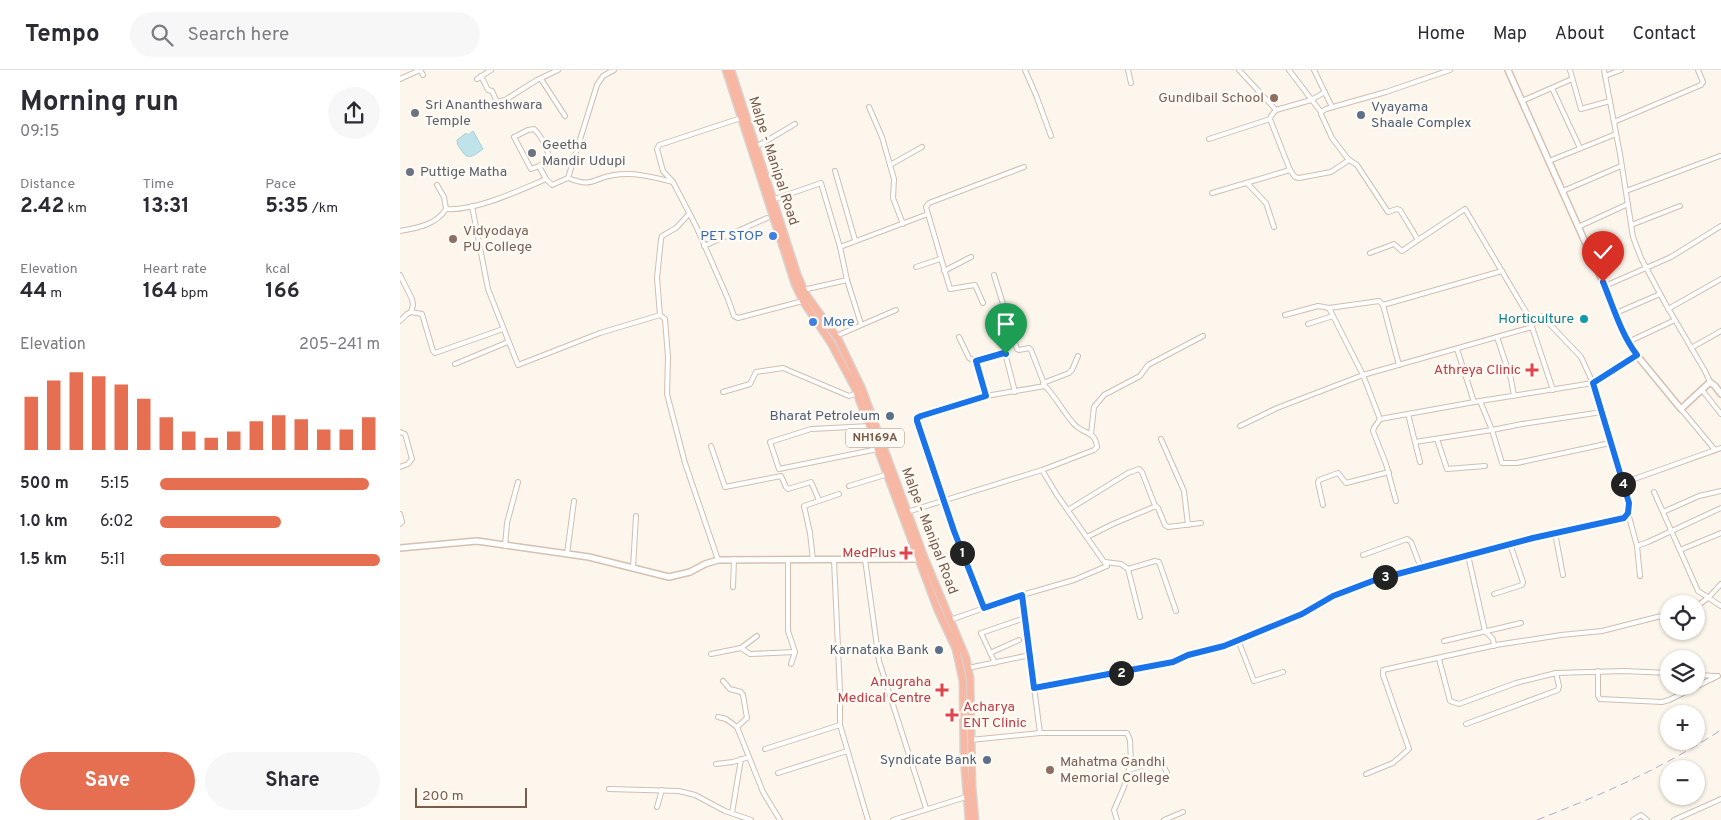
<!DOCTYPE html>
<meta charset="utf-8">
<style>
:root{--surface:#fff;--page:#f7f7f7;--text:#2b2b33;--muted:#7c7c81;--line:#e1e1e2;--accent:#e76f51}
body{margin:0;font-family:Overpass,sans-serif;background:var(--page);color:var(--text);height:100vh;display:flex;flex-direction:column;font-size:19px;white-space:nowrap}
*{box-sizing:border-box;margin:0}
p{font-size:16px;color:var(--muted)}
.icon{flex:none;width:28px;height:28px;fill:none;stroke:currentColor;stroke-width:2;stroke-linecap:round;stroke-linejoin:round}
.map{position:relative;flex:1;overflow:hidden}
.drawer{display:flex;flex-direction:column;background:var(--surface);width:400px}
.drawer>*{flex:none}
.controls{position:absolute;left:1260px;top:525px;display:grid;gap:10px}
.controls a{display:grid;place-items:center;width:45px;height:45px;border-radius:50%;background:var(--surface);box-shadow:0 1px 4px #0004;font-size:25px}
.scale{position:absolute;left:15px;bottom:12px;width:112px;box-sizing:border-box;padding-left:5px;border:2px solid #7a5c4d;border-top:0;font-size:14px;line-height:18px;white-space:nowrap;color:#7a5c4d;-webkit-text-stroke:4px #fffaf3;paint-order:stroke}
.pin{position:absolute;display:grid;place-items:center;width:42px;height:42px;color:#fff;margin:-51px -21px;border-radius:50% 50% 50% 0;rotate:-45deg;box-shadow:0 0 5px #0007}
.pin .icon{rotate:45deg}
.km{position:absolute;width:25px;height:25px;margin:-12px;border-radius:50%;background:#222;color:#fff;font-size:14px;line-height:25px;text-align:center}
.round{display:grid;place-items:center;flex:none;width:52px;height:52px;border-radius:26px;background:var(--page)}
.summary{display:flex;align-items:center;justify-content:space-between;height:85px;padding:0 20px}
h1{font-size:28px;font-weight:700;line-height:38px}
.stats{display:grid;grid-template-columns:repeat(3,1fr);gap:8px;height:85px;padding:5px 20px}
.stats div{display:grid;align-content:center}
.stats b{font-size:21px;font-weight:700}
.stats small{font-size:14px;font-weight:400}
.stats p{font-size:14px}
.chart{height:140px;padding:10px 20px}
.chart p{display:flex;justify-content:space-between}
.chart svg{width:100%;height:90px;margin-top:5px;stroke:var(--accent);stroke-width:6}
.action{display:flex;gap:10px;margin-top:auto;padding:10px 20px}
.action a{flex:1;height:58px;border-radius:30px;background:var(--accent);color:#fff;font-size:20px;font-weight:700;line-height:58px;text-align:center}
.action a+a{background:var(--page);color:var(--text)}
ul{padding:0 20px;list-style:none;font-size:16px}
li{display:grid;grid-template-columns:80px 60px 1fr;align-items:center;height:38px}
li i{height:12px;border-radius:6px;background:var(--accent)}
header{display:flex;align-items:center;gap:30px;box-sizing:border-box;height:70px;padding:0 25px;background:var(--surface);border-bottom:1px solid var(--line)}
header strong{font-size:24px}
nav{display:flex;gap:28px;margin-inline-start:auto;font-size:18px}
.search{width:350px;height:45px;background:var(--page);display:flex;align-items:center;gap:12px;box-sizing:border-box;padding:0 18px;border-radius:28px;color:var(--muted);font-size:19px}
main{display:flex;flex:1;min-height:0}
.map>svg:first-child{display:block}
</style>
<header>
<strong>Tempo</strong>
<div class="search"><svg class="icon" aria-label="search" viewBox="0 0 24 24"><circle cx="10" cy="10" r="6"/><path d="M15 15l6 6"/></svg>Search here</div>
<nav><a>Home</a><a>Map</a><a>About</a><a>Contact</a></nav>
</header>
<main>
<section class="drawer">
<div class="summary"><div><h1>Morning run</h1><p>09:15</p></div><a class="round"><svg class="icon" aria-label="share" viewBox="0 0 24 24"><path d="M12 15V3M7 8l5-5 5 5M5 13v7h14v-7"/></svg></a></div>
<div class="stats">
<div><p>Distance</p><b>2.42<small> km</small></b></div>
<div><p>Time</p><b>13:31</b></div>
<div><p>Pace</p><b>5:35<small> /km</small></b></div>
</div>
<div class="stats">
<div><p>Elevation</p><b>44<small> m</small></b></div>
<div><p>Heart rate</p><b>164<small> bpm</small></b></div>
<div><p>kcal</p><b>166</b></div>
</div>
<div class="chart"><p><span>Elevation</span>205–241 m</p>
<svg viewBox="0 0 160 44" preserveAspectRatio="none"><path d="M5 44V18M15 44V10M25 44V6M35 44V8M45 44V12M55 44V19M65 44V28M75 44V35M85 44V38M95 44V35M105 44V30M115 44V27M125 44V29M135 44V34M145 44V34M155 44V28"/></svg>
</div>
<ul>
<li><b>500 m</b>5:15<i style="width:95%"></i></li>
<li><b>1.0 km</b>6:02<i style="width:55%"></i></li>
<li><b>1.5 km</b>5:11<i style="width:100%"></i></li>
</ul>
<div class="action"><a>Save</a><a>Share</a></div>
</section>
<div class="map">
<svg width="1321" height="750" viewBox="0 0 1321 750">
<rect width="100%" height="100%" fill="#fdf6ec"/>
<!-- water -->
<path fill="#bfe3e8" stroke="#a5d3da" d="M73 61 83 79C76 84 68 92 62 81 59 77 57 75 57 70L66 63 68 65Z"/>
<g fill="none" stroke-linecap="round" stroke-linejoin="round">
<defs>
<g id="street">
<polyline points="20,0 23,5"/>
<polyline points="625,0 636,25 651,66"/>
<polyline points="728,0 731,13"/>
<polyline points="839,0 876,40 911,30 925,22"/>
<polyline points="889,0 921,42"/>
<polyline points="914,0 932,37"/>
<polyline points="1170,0 1181,39 1210,31"/>
<polyline points="1204,0 1220,84 1233,167 1241,188 1265,233 1305,301 1310,312"/>
<polyline points="81,6 88,20 92,21 97,32 105,30"/>
<polyline points="1205,6 1221,0"/>
<polyline points="0,9 20,0"/>
<polyline points="77,9 91,0"/>
<polyline points="141,9 165,46"/>
<polyline points="1152,18 1180,78"/>
<polyline points="1122,31 1172,9"/>
<polyline points="106,33 105,30 137,10 158,0"/>
<polyline points="469,37 482,67 494,109 493,128 503,154"/>
<polyline points="341,48 259,75 257,79 263,101 273,112 296,156 328,229 334,246 338,248 403,231"/>
<polyline points="1214,52 1301,15 1303,12 1298,0"/>
<polyline points="809,69 870,49"/>
<polyline points="356,77 395,54"/>
<polyline points="1149,91 1216,64"/>
<polyline points="490,95 522,77"/>
<path d="M139 96 131 99 114 67 128 60 134 59C142 66 147 79 150 89L139 96 146 109"/>
<polyline points="890,100 895,107 899,108 931,102 949,90"/>
<polyline points="435,101 455,170"/>
<path d="M168 108C194 118 190 109 214 105 234 102 253 107 273 112"/>
<polyline points="847,113 866,133 874,157"/>
<polyline points="37,115 44,127 46,139"/>
<polyline points="1163,121 1221,96"/>
<polyline points="1226,121 1320,86"/>
<polyline points="812,123 890,100 870,49 871,46 876,40"/>
<polyline points="372,130 421,113 440,177"/>
<polyline points="72,136 88,219 118,295 200,263 260,245"/>
<path d="M46 139C76 141 118 121 146 109L152 115 168 108 197 15 203 6 214 0"/>
<polyline points="289,144 276,158 262,166 261,169 257,208 260,245 265,249 268,287 267,324 285,393 318,490"/>
<polyline points="1231,155 1280,136"/>
<polyline points="1178,157 1228,134"/>
<path d="M0 161C17 158 36 155 46 139"/>
<polyline points="304,176 367,148"/>
<polyline points="970,183 994,174 1002,181 1018,170"/>
<polyline points="516,197 540,189"/>
<polyline points="544,201 571,187"/>
<polyline points="0,205 12,229 13,235 11,242 7,244 0,251"/>
<polyline points="594,205 617,279 619,280 629,278 631,280 645,316"/>
<polyline points="447,210 461,254"/>
<polyline points="1205,216 1271,187 1321,156"/>
<polyline points="403,220 447,210 440,177 528,144"/>
<polyline points="583,233 575,215 550,219 526,137 529,133 624,97"/>
<polyline points="983,235 1102,201"/>
<polyline points="929,238 963,305 980,349 1080,331"/>
<polyline points="1268,239 1321,209"/>
<polyline points="11,242 22,244 33,281 35,283 103,259"/>
<polyline points="1216,243 1260,224"/>
<polyline points="885,245 918,236 929,238 979,231 983,235 999,295"/>
<polyline points="908,254 933,246"/>
<polyline points="1132,257 1153,320"/>
<polyline points="436,266 496,240"/>
<polyline points="559,267 569,288 577,292 586,326"/>
<polyline points="1097,267 1111,309 1114,326"/>
<polyline points="1228,272 1275,250"/>
<polyline points="1291,278 1321,261"/>
<polyline points="1057,279 1074,332"/>
<polyline points="576,291 605,283 615,322"/>
<polyline points="55,294 108,272"/>
<polyline points="643,313 669,303 672,300 678,286"/>
<polyline points="1302,320 1321,344"/>
<polyline points="323,322 350,314 356,302 383,298 449,326 458,323"/>
<polyline points="1281,339 1315,380"/>
<polyline points="1202,342 1210,373"/>
<polyline points="1008,344 1020,392"/>
<polyline points="980,349 974,358 973,361 986,394 996,431"/>
<polyline points="471,356 411,359 370,372 379,399 478,379"/>
<polyline points="840,356 877,338 963,305 1132,257 1132,252"/>
<polyline points="0,362 5,364 12,389 8,394 0,397"/>
<polyline points="691,364 694,337 704,325 740,306 748,295 803,266"/>
<polyline points="761,369 784,421 788,455"/>
<polyline points="1037,369 1047,399 1085,396"/>
<polyline points="1015,372 1092,360 1080,331 1193,313 1181,287 1142,246 1132,252 1065,139 1018,170 1000,140 997,139 988,142 957,95 948,89 932,68 921,44 921,42 926,39 986,22 1050,0"/>
<polyline points="311,376 325,417 381,406 386,417 388,419 411,412 419,430"/>
<polyline points="1223,413 1321,378"/>
<polyline points="449,416 488,404"/>
<polyline points="1254,422 1298,521 1321,536"/>
<polyline points="923,435 918,413 919,410 938,403 946,413 989,402"/>
<polyline points="668,440 728,403 739,399 742,402 754,433"/>
<polyline points="507,442 642,400 657,425 707,496 674,510 622,525 550,550"/>
<polyline points="1263,442 1299,426 1321,421"/>
<polyline points="1228,443 1237,476 1240,506"/>
<polyline points="0,444 2,452 0,454"/>
<polyline points="1155,463 1163,505"/>
<polyline points="687,467 713,454 756,436 758,438 765,455 768,457 801,453"/>
<polyline points="105,476 107,453 118,412"/>
<polyline points="1237,476 1248,472 1321,438"/>
<polyline points="1280,480 1321,463"/>
<polyline points="167,484 174,431"/>
<polyline points="963,485 1007,469 1011,472 1021,498"/>
<polyline points="1068,485 1085,561 1093,569 1094,576"/>
<polyline points="465,489 479,591 526,738"/>
<polyline points="388,490 388,561 395,582 391,594"/>
<polyline points="413,490 410,463 404,436 439,424"/>
<polyline points="434,490 440,622 440,655 468,750"/>
<polyline points="705,492 721,494 728,499 740,547"/>
<polyline points="233,498 236,446"/>
<polyline points="728,499 755,491 759,492 776,541"/>
<polyline points="333,517 334,489"/>
<polyline points="1094,524 1122,515 1123,512 1110,474"/>
<polyline points="622,525 640,663"/>
<polyline points="1296,537 1309,527 1321,514"/>
<path d="M584 538 554 461 517 348 586 326 645 316C656 327 663 342 674 354 684 365 695 360 697 377L694 380 642 400"/>
<polyline points="838,570 854,611 883,602"/>
<polyline points="1044,571 1121,553"/>
<polyline points="341,578 357,566"/>
<polyline points="590,583 619,570"/>
<polyline points="311,584 341,578 350,584 395,582"/>
<polyline points="1039,589 1050,631 1059,634 1116,613 1156,603 1224,601 1269,603"/>
<polyline points="595,593 581,563 625,548"/>
<polyline points="568,598 630,585"/>
<polyline points="1198,601 1198,626 1200,629 1262,632 1269,630 1318,606"/>
<polyline points="1296,605 1316,606"/>
<polyline points="323,611 330,619 341,622 343,625 347,648 337,657"/>
<polyline points="633,618 773,592 788,585 824,576 902,544 933,526 975,510 1133,468 1224,448 1228,443 1229,433 1210,373 1117,393 1102,393 1092,360 1122,354 1202,342 1193,313 1237,285"/>
<polyline points="318,647 326,649 337,657 363,722 380,750"/>
<polyline points="1066,654 1158,620 1159,616 1156,603"/>
<polyline points="570,670 640,663 727,663 730,670 731,693 724,717 714,740 717,750"/>
<polyline points="365,679 440,655"/>
<polyline points="316,694 333,692 349,687"/>
<polyline points="729,700 757,691 762,693 767,703"/>
<polyline points="378,703 447,681"/>
<polyline points="966,704 993,693 1009,679 983,605 983,600 1096,575 1161,565 1202,561 1269,544"/>
<polyline points="209,719 279,721 295,725 325,741 351,750"/>
<polyline points="257,737 262,720"/>
<polyline points="332,743 341,689"/>
<polyline points="493,750 566,727"/>
<polyline points="764,750 783,742"/>
<polyline points="1233,750 1241,745 1247,750"/>
<polyline points="1274,750 1321,729"/>
</g>
<g id="secondary">
<polyline points="1108,0 1203,212 1230,277 1281,339 1310,312 1315,316 1321,324"/>
<polyline points="0,478 77,471 189,487 269,507 290,502 305,494 318,490 519,489"/>
</g>
<g id="highway">
<polyline points="326,0 395,214 403,231 431,273 455,318 537,538 556,579 563,611 564,688 569,750"/>
<polyline points="331,0 397,204 405,223 438,269 462,319 524,487 566,588 570,608 572,716 575,750"/>
</g>
</defs>
<!-- street casing -->
<use href="#street" stroke="#d1beb0" stroke-width="6"/>
<!-- secondary casing -->
<use href="#secondary" stroke="#d6c0b0" stroke-width="8"/>
<!-- highway casing -->
<use href="#highway" stroke="#dad1cd" stroke-width="9"/>
<!-- street -->
<use href="#street" stroke="#fff" stroke-width="4"/>
<!-- secondary -->
<use href="#secondary" stroke="#fff" stroke-width="5"/>
<!-- highway -->
<use href="#highway" stroke="#f7b7a3" stroke-width="6"/>
<!-- rail -->
<path stroke="#b9a8c9" stroke-width="1" stroke-dasharray="8 5" stroke-linecap="butt" d="M1137 750C1201 725 1263 698 1321 660"/>
</g>
<g fill="none" stroke-linecap="round" stroke-linejoin="round">
<defs>
<path id="route" d="M606 284 604 283 576 291 586 326 521 346 517 348V351L554 461 584 538 622 525 634 618 773 592 788 585 824 576 902 544 933 526 975 510 1133 468 1224 448 1228 443 1229 433 1193 313 1237 285C1221 264 1213 236 1203 212"/>
</defs>
<!-- route casing -->
<use href="#route" stroke="#fff" stroke-width="10"/>
<!-- route -->
<use href="#route" stroke="#1a73e8" stroke-width="6"/>
</g>
<!-- markers -->
<g fill="#8d6e63" stroke="#fffaf3" stroke-width="2">
<circle cx="874" cy="28" r="5"/>
<circle cx="53" cy="169" r="5"/>
<circle cx="650" cy="700" r="5"/>
</g>
<g fill="#6b7280" stroke="#fffaf3" stroke-width="2">
<circle cx="15" cy="43" r="5"/>
<circle cx="132" cy="83" r="5"/>
<circle cx="10" cy="102" r="5"/>
</g>
<g fill="#5c6f8a" stroke="#fffaf3" stroke-width="2">
<circle cx="961" cy="45" r="5"/>
<circle cx="490" cy="346" r="5"/>
<circle cx="539" cy="580" r="5"/>
<circle cx="587" cy="690" r="5"/>
</g>
<g fill="#3f7fe0" stroke="#fffaf3" stroke-width="2">
<circle cx="373" cy="166" r="5"/>
<circle cx="413" cy="252" r="5"/>
</g>
<circle fill="#0f9aa8" stroke="#fffaf3" stroke-width="2" cx="1184" cy="249" r="5"/>
<g fill="#e0444e" stroke="#fffaf3" stroke-width="2">
<path d="M1129.5 292.5h5v5h5v5h-5v5h-5v-5h-5v-5h5z"/>
<path d="M503.5 475.5h5v5h5v5h-5v5h-5v-5h-5v-5h5z"/>
<path d="M539.5 612.5h5v5h5v5h-5v5h-5v-5h-5v-5h5z"/>
<path d="M549.5 637.5h5v5h5v5h-5v5h-5v-5h-5v-5h5z"/>
</g>
<g text-anchor="middle" dominant-baseline="central" stroke-width="5" stroke-linejoin="round" paint-order="stroke">
<!-- shield labels -->
<rect fill="#fffaf3" stroke="#a28b7f" stroke-width="1" x="446" y="358.5" width="58" height="19" rx="4"/>
<g font-size="12" font-weight="bold" fill="#7a5c4d">
<text x="475" y="368">NH169A</text>
</g>
<!-- education labels -->
<g font-size="14" fill="#785e54" stroke="#fffaf3" text-anchor="start">
<text x="864" y="28" text-anchor="end">Gundibail School</text>
<text x="63" y="161">Vidyodaya<tspan x="63" dy="16">PU College</tspan></text>
<text x="660" y="692">Mahatma Gandhi<tspan x="660" dy="16">Memorial College</tspan></text>
</g>
<!-- worship labels -->
<g font-size="14" fill="#5b616d" stroke="#fffaf3" text-anchor="start">
<text x="25" y="35">Sri Anantheshwara<tspan x="25" dy="16">Temple</tspan></text>
<text x="142" y="75">Geetha<tspan x="142" dy="16">Mandir Udupi</tspan></text>
<text x="20" y="102">Puttige Matha</text>
</g>
<!-- service labels -->
<g font-size="14" fill="#4e5e75" stroke="#fffaf3" text-anchor="end">
<text x="971" y="37" text-anchor="start">Vyayama<tspan x="971" dy="16">Shaale Complex</tspan></text>
<text x="480" y="346">Bharat Petroleum</text>
<text x="529" y="580">Karnataka Bank</text>
<text x="577" y="690">Syndicate Bank</text>
</g>
<!-- street labels -->
<g font-size="14" fill="#7a5c4d" stroke="#fffaf3">
<text transform="translate(373 91) rotate(72)">Malpe - Manipal Road</text>
<text transform="translate(529 461) rotate(69)">Malpe - Manipal Road</text>
</g>
<!-- shop labels -->
<g font-size="14" fill="#366cbe" stroke="#fffaf3" text-anchor="end">
<text x="363" y="166">PET STOP</text>
<text x="423" y="252" text-anchor="start">More</text>
</g>
<!-- culture labels -->
<g font-size="14" fill="#0d838f" stroke="#fffaf3" text-anchor="end">
<text x="1174" y="249">Horticulture</text>
</g>
<!-- health labels -->
<g font-size="14" fill="#be3a42" stroke="#fffaf3" text-anchor="end">
<text x="1121" y="300">Athreya Clinic</text>
<text x="496" y="483">MedPlus</text>
<text x="531" y="612">Anugraha<tspan x="531" dy="16">Medical Centre</tspan></text>
<text x="563" y="637" text-anchor="start">Acharya<tspan x="563" dy="16">ENT Clinic</tspan></text>
</g>
</g>
</svg>
<div class="controls">
<a><svg class="icon" aria-label="locate" viewBox="0 0 24 24"><circle cx="12" cy="12" r="6"/><path d="M12 2v4M12 18v4M2 12h4M18 12h4"/></svg></a>
<a><svg class="icon" aria-label="layers" viewBox="0 0 24 24"><path d="M12 4l9 5-9 5-9-5zM3 14l9 5 9-5"/></svg></a>
<a>+</a>
<a>−</a>
</div>
<div class="scale">200 m</div>
<div class="pin" style="left:606px;top:284px;background:#1e9e55"><svg class="icon" aria-label="arrive" viewBox="0 0 24 24"><path d="M6 21V4h12l-3 4 3 4H6"/></svg></div>
<div class="pin" style="left:1203px;top:212px;background:#d93025"><svg class="icon" aria-label="check" viewBox="0 0 24 24"><path d="M5 12l5 5 9-10"/></svg></div>
<b class="km" style="left:562px;top:483px">1</b>
<b class="km" style="left:721px;top:603px">2</b>
<b class="km" style="left:985px;top:507px">3</b>
<b class="km" style="left:1223px;top:414px">4</b>
</div>
</main>
